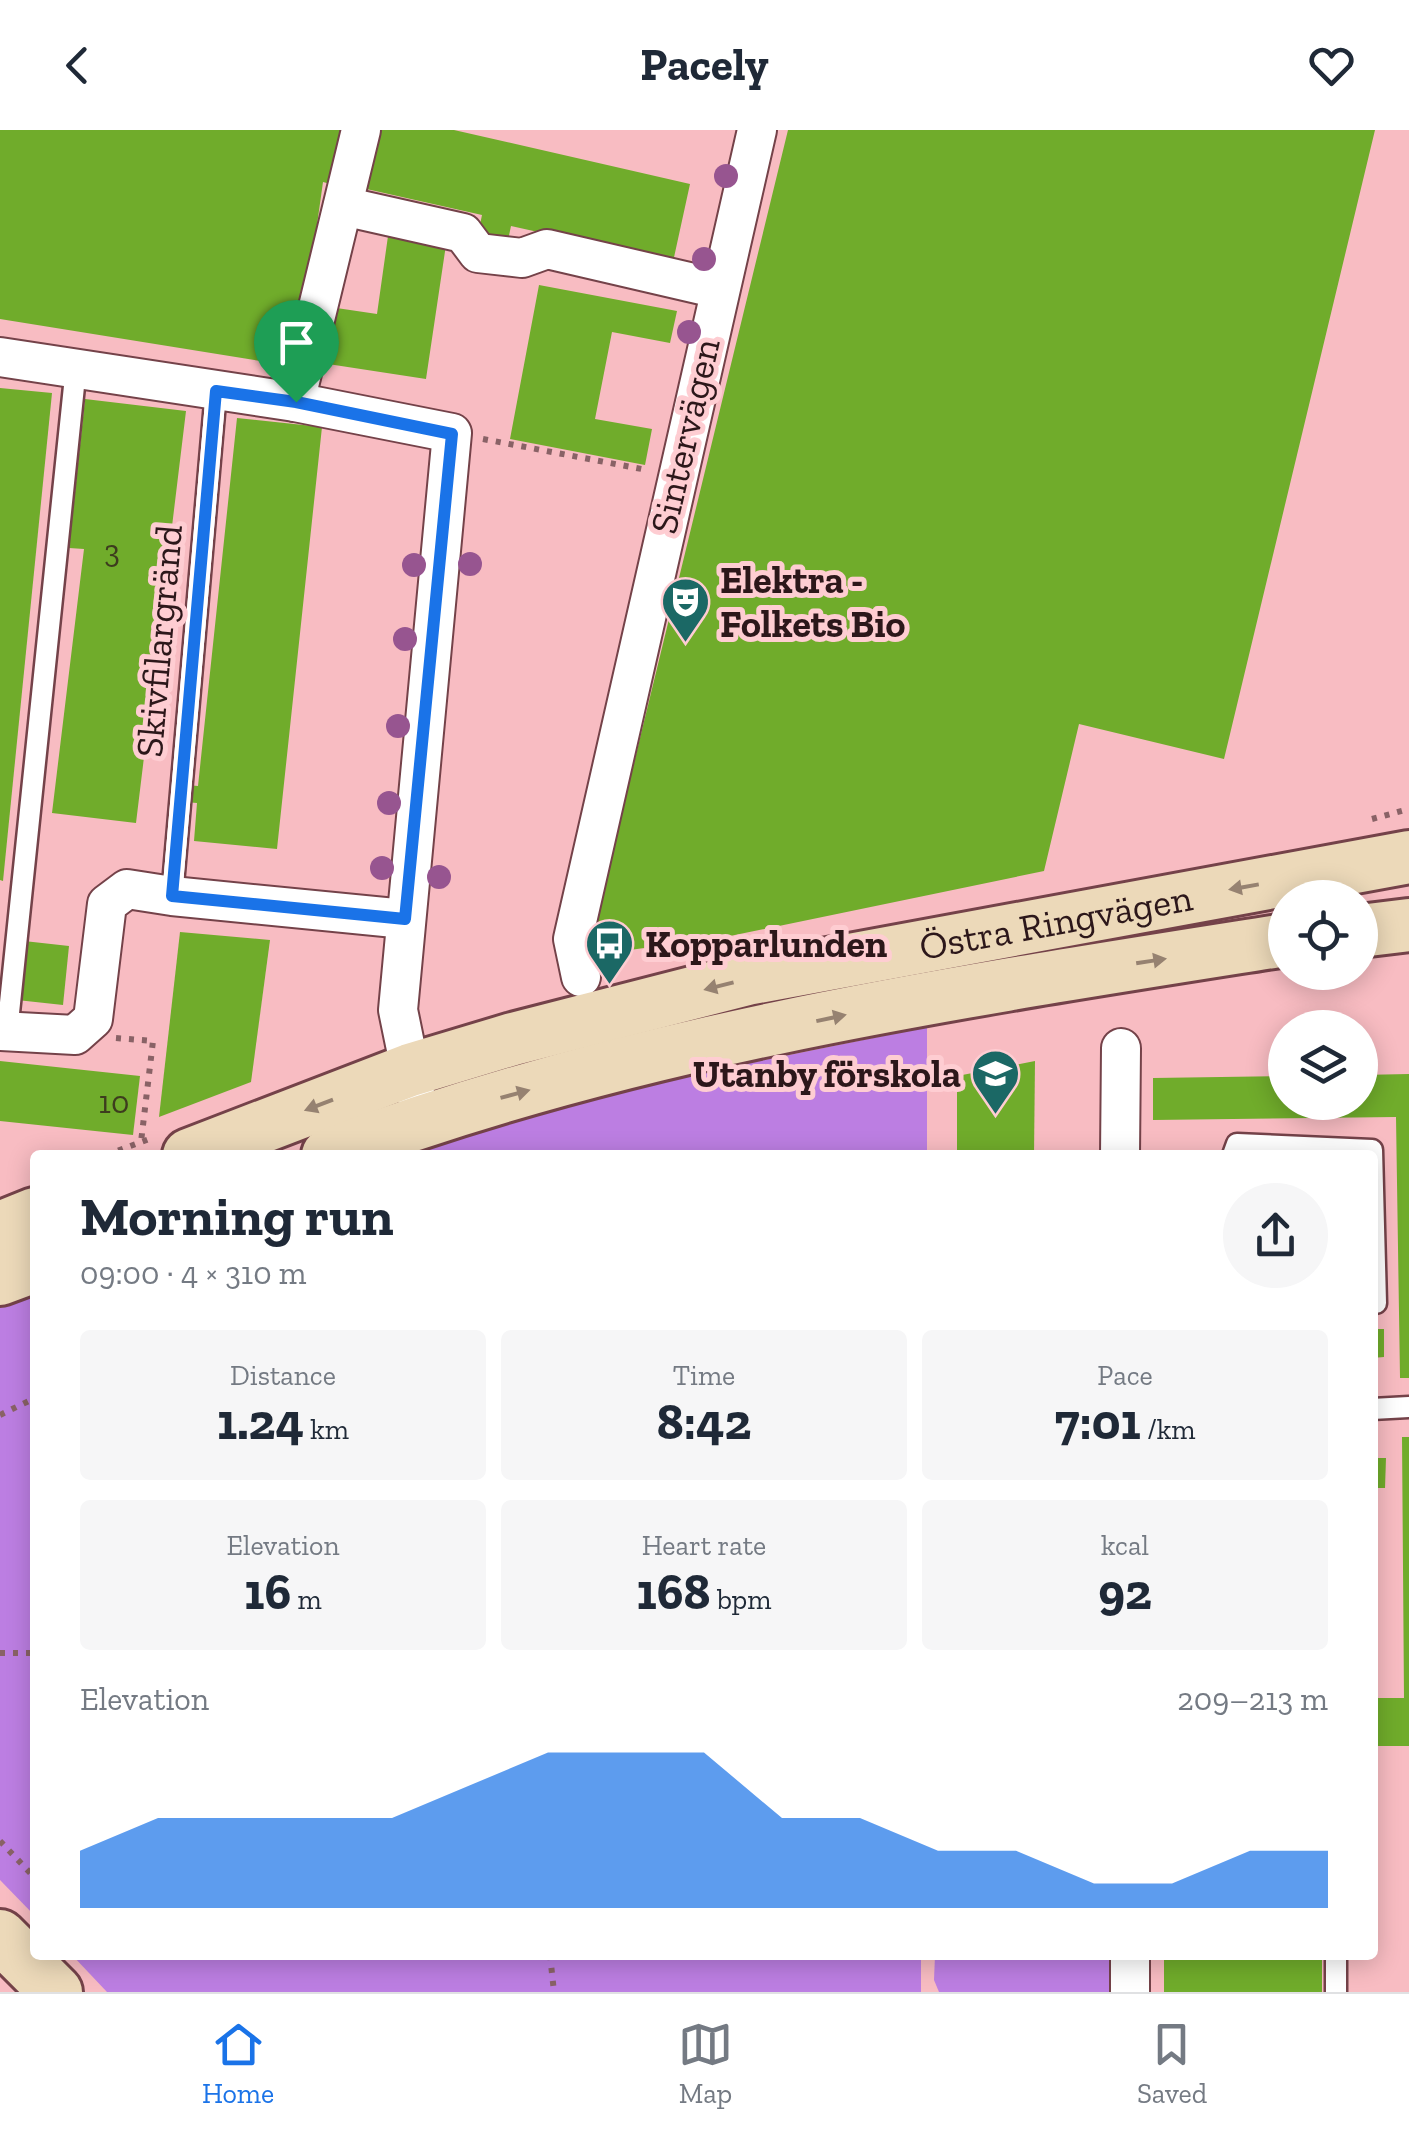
<!DOCTYPE html>
<meta charset="utf-8">
<style>
:root{--surface:#fff;--page:#f6f6f7;--text:#1f2937;--muted:#747a83;--line:#e0e1e3;--accent:#1a73e8}
body{margin:0;font-family:"Zilla Slab",serif;background:var(--page);color:var(--text);height:100vh;display:flex;flex-direction:column;font-size:38px;white-space:nowrap}
*{box-sizing:border-box;margin:0}
p{font-size:32px;color:var(--muted)}
.icon{flex:none;width:55px;height:55px;fill:none;stroke:currentColor;stroke-width:2;stroke-linecap:round;stroke-linejoin:round}
.map{position:relative;flex:1;overflow:hidden}
.sheet{position:absolute;left:30px;top:1020px;width:1348px;height:810px;display:flex;flex-direction:column;background:var(--surface);border-radius:10px;box-shadow:0 5px 25px #0003}
.sheet>*{flex:none}
.controls{position:absolute;left:1268px;top:750px;display:grid;gap:20px}
.controls a{display:grid;place-items:center;width:110px;height:110px;border-radius:50%;background:var(--surface);box-shadow:0 5px 25px #0003;font-size:50px}
.pin{position:absolute;display:grid;place-items:center;width:85px;height:85px;color:#fff;margin:-102px -42px;border-radius:50% 50% 50% 0;rotate:-45deg;box-shadow:0 0 10px #0007}
.pin .icon{rotate:45deg}
.round{display:grid;place-items:center;flex:none;width:105px;height:105px;border-radius:52px;background:var(--page)}
.headline{display:flex;align-items:center;justify-content:space-between;height:170px;padding:0 50px}
h1{font-size:55px;font-weight:700;line-height:75px}
.metrics{display:grid;grid-template-columns:repeat(3,1fr);gap:15px;height:170px;padding:10px 50px}
.metrics div{display:grid;align-content:center;border-radius:10px;background:var(--page);text-align:center}
.metrics b{font-size:50px;font-weight:700}
.metrics small{font-size:28px;font-weight:400}
.metrics p{font-size:28px}
.chart{height:280px;padding:20px 50px}
.chart p{display:flex;justify-content:space-between}
.chart svg{width:100%;height:180px;margin-top:10px;fill:var(--accent);opacity:.7}
header{display:flex;justify-content:space-between;align-items:center;height:130px;padding:0 50px;background:var(--surface);font-size:45px;font-weight:700}
.menu{display:flex;justify-content:space-around;align-items:center;height:140px;border-top:2px solid var(--line);background:var(--surface);font-size:28px;color:var(--muted)}
.menu a{display:grid;justify-items:center;gap:5px}
.menu .selected{color:var(--accent)}
.map>svg:first-child{display:block}
</style>
<header><svg class="icon" aria-label="back" viewBox="0 0 24 24"><path d="M15 5l-7 7 7 7"/></svg>Pacely<svg class="icon" aria-label="heart" viewBox="0 0 24 24"><path d="M12 20l-8-8c-3-5 5-10 8-4 3-6 11-1 8 4z"/></svg></header>
<div class="map">
<svg width="1409" height="1862" viewBox="0 0 1409 1862">
<rect width="100%" height="100%" fill="#f8bcc2"/>
<!-- green -->
<g fill="#bc7ee2">
<polygon points="927,897 927,1025 390,1025 548,974"/>
<polygon points="35,1158 35,1786 0,1750 0,1171"/>
<polygon points="72,1825 921,1825 921,1862 107,1862"/>
<polygon points="935,1825 1120,1825 1121,1862 939,1862 934,1850"/>
</g>
<!-- building -->
<g fill="#70ac2b">
<polygon points="0,0 356,0 342,57 323,52 297,237 0,189"/>
<polygon points="375,0 454,0 690,54 673,132 511,96 507,115 477,109 482,85 362,58"/>
<polygon points="788,0 1375,0 1224,629 1079,594 1044,741 730,806 587,826"/>
<polygon points="389,99 447,108 426,249 315,232 323,176 377,184"/>
<polygon points="539,155 677,181 670,213 612,202 595,289 652,299 645,335 510,309"/>
<polygon points="0,258 52,263 3,751 0,750"/>
<polygon points="85,269 186,281 136,693 52,683 84,419 69,418"/>
<polygon points="237,288 322,297 277,719 194,711 197,673 185,672 187,655 198,656"/>
<polygon points="180,802 270,810 251,952 159,987"/>
<polygon points="24,811 69,816 63,875 17,870"/>
<polygon points="0,931 140,946 133,1005 0,991"/>
<polygon points="1035,931 1034,1025 957,1025 957,946"/>
<polygon points="1409,944 1409,1248 1400,1248 1396,987 1153,990 1153,948 1285,946 1285,972 1360,972 1360,945"/>
<polygon points="1372,1199 1384,1199 1384,1227 1372,1228"/>
<polygon points="1402,1307 1409,1307 1409,1616 1372,1616 1372,1568 1404,1568"/>
<polygon points="1372,1328 1386,1328 1385,1358 1372,1358"/>
<rect x="1164" y="1825" width="158" height="37"/>
</g>
<g fill="none" stroke-linecap="round" stroke-linejoin="round">
<defs>
<g id="lane">
<polyline points="172,766 216,261"/>
<polyline points="7,902 76,237"/>
<polyline points="1233,1025 1237,1014 1372,1020 1376,1173 1372,1173"/>
<polyline points="1372,1279 1409,1277"/>
<polyline points="1336,1862 1336,1825"/>
</g>
<g id="street">
<polyline points="343,76 463,103 478,123 522,128 547,119 719,159"/>
<polyline points="0,227 295,272 452,303 398,880 415,963"/>
<polyline points="295,272 361,0"/>
<polyline points="581,847 573,809 757,0"/>
<polyline points="0,901 75,905 93,889 107,774 127,759 172,766 405,789"/>
<polyline points="1120,1025 1121,918"/>
<polyline points="1130,1862 1130,1825"/>
</g>
<g id="secondary">
<polyline points="1360,801 1409,795"/>
<path id="s1" d="M189 1025 410 940 513 909 747 849 1409 727"/>
<path d="M328 1025C635 909 962 861 1285 810"/>
<polyline points="0,1098 35,1084"/>
<polyline points="0,1149 35,1136"/>
<polyline points="0,1806 56,1862"/>
</g>
</defs>
<!-- lane casing -->
<use href="#lane" stroke="#744249" stroke-width="25"/>
<!-- street casing -->
<use href="#street" stroke="#744249" stroke-width="42"/>
<!-- secondary casing -->
<use href="#secondary" stroke="#744249" stroke-width="58"/>
<!-- path -->
<g stroke="#896266" stroke-width="6" stroke-dasharray="5 8" stroke-linecap="butt">
<polyline points="483,309 647,340"/>
<polyline points="1372,689 1409,679"/>
<polyline points="116,908 153,911 141,1012"/>
<polyline points="106,1025 152,1008"/>
<polyline points="0,1285 35,1268"/>
<polyline points="0,1523 35,1523"/>
<polyline points="0,1711 35,1748"/>
<polyline points="550,1825 554,1862"/>
</g>
<!-- lane -->
<use href="#lane" stroke="#fff" stroke-width="20"/>
<!-- street -->
<use href="#street" stroke="#fff" stroke-width="38"/>
<!-- secondary -->
<use href="#secondary" stroke="#ecd9b9" stroke-width="52"/>
</g>
<!-- trees -->
<g fill="#975590">
<circle cx="726" cy="46" r="12"/>
<circle cx="704" cy="129" r="12"/>
<circle cx="689" cy="202" r="12"/>
<circle cx="470" cy="434" r="12"/>
<circle cx="414" cy="435" r="12"/>
<circle cx="405" cy="509" r="12"/>
<circle cx="398" cy="596" r="12"/>
<circle cx="389" cy="673" r="12"/>
<circle cx="382" cy="738" r="12"/>
<circle cx="439" cy="747" r="12"/>
</g>
<!-- one-way arrows -->
<defs><path id="oneway-solid" d="M-6-.8H1V-3.2L6.5 0L1 3.2V.8H-6Z" transform="scale(2.5)"/></defs>
<g fill="#968271">
<use href="#oneway-solid" transform="translate(1244 757) rotate(170)"/>
<use href="#oneway-solid" transform="translate(1151 831) rotate(-9)"/>
<use href="#oneway-solid" transform="translate(719 856) rotate(166)"/>
<use href="#oneway-solid" transform="translate(831 888) rotate(-12)"/>
<use href="#oneway-solid" transform="translate(515 964) rotate(-15)"/>
<use href="#oneway-solid" transform="translate(319 975) rotate(159)"/>
</g>
<g fill="none" stroke-linecap="round" stroke-linejoin="round">
<defs>
<polygon id="route" points="216,261 296,272 452,304 405,789 172,766"/>
</defs>
<!-- route casing -->
<use href="#route" stroke="#fff" stroke-width="20"/>
<!-- route -->
<use href="#route" stroke="#1a73e8" stroke-width="12"/>
</g>
<!-- icons -->
<defs>
<symbol id="theatre-pin" viewBox="-11 -11 22 30"><path d="M0 17L-7.5 6A9.5 9.5 0 1 1 7.5 6Z" fill="#1b6865" stroke="#fecdd2"/><path d="M-5-5.5Q0-4 5-5.5V0Q5 5 0 6Q-5 5-5 0ZM-3.3-2.5H-1v1.5H-3.3ZM1-2.5H3.3v1.5H1ZM-2.8 1Q0 5.5 2.8 1Z" fill="#fff"/></symbol>
<symbol id="bus-pin" viewBox="-11 -11 22 30"><path d="M0 17L-7.5 6A9.5 9.5 0 1 1 7.5 6Z" fill="#1b6865" stroke="#fecdd2"/><path d="M-5-6H5V4H4V6H2V4H-2V6H-4V4H-5ZM-3.5-4V0h7V-4ZM-3.5 1.2v1.5H-2V1.2ZM2 1.2v1.5H3.5V1.2Z" fill="#fff"/></symbol>
<symbol id="school-pin" viewBox="-11 -11 22 30"><path d="M0 17L-7.5 6A9.5 9.5 0 1 1 7.5 6Z" fill="#1b6865" stroke="#fecdd2"/><path d="M0-5L7-2L0 1L-7-2ZM-4 1L0 2.5L4 1V4Q0 6-4 4Z" fill="#fff"/></symbol>
</defs>
<g fill-rule="evenodd">
<use href="#theatre-pin" x="658" y="444" width="55" height="75"/>
<use href="#bus-pin" x="582" y="786" width="55" height="75"/>
<use href="#school-pin" x="968" y="916" width="55" height="75"/>
</g>
<g text-anchor="middle" dominant-baseline="central" stroke-width="10" stroke-linejoin="round" paint-order="stroke">
<!-- number labels -->
<g font-size="32" fill="#3d3c1e">
<text x="112" y="421">3</text>
<text x="114" y="972">10</text>
</g>
<!-- street labels -->
<g font-size="38" fill="#2c171a" stroke="#fecdd2">
<text transform="translate(685 306) rotate(-77)">Sintervägen</text>
<text transform="translate(159 511) rotate(-85)">Skivfilargränd</text>
<text stroke="none"><textPath href="#s1" startOffset="900">Östra Ringvägen</textPath></text>
</g>
<!-- poi labels -->
<g font-size="38" font-weight="bold" fill="#2c171a" stroke="#fecdd2" text-anchor="start">
<text x="720" y="450">Elektra -<tspan x="720" dy="44">Folkets Bio</tspan></text>
<text x="645" y="814">Kopparlunden</text>
<text x="961" y="944" text-anchor="end">Utanby förskola</text>
</g>
</g>
</svg>
<div class="controls">
<a><svg class="icon" aria-label="locate" viewBox="0 0 24 24"><circle cx="12" cy="12" r="6"/><path d="M12 2v4M12 18v4M2 12h4M18 12h4"/></svg></a>
<a><svg class="icon" aria-label="layers" viewBox="0 0 24 24"><path d="M12 4l9 5-9 5-9-5zM3 14l9 5 9-5"/></svg></a>
</div>
<div class="pin" style="left:296px;top:272px;background:#1e9e55"><svg class="icon" aria-label="arrive" viewBox="0 0 24 24"><path d="M6 21V4h12l-3 4 3 4H6"/></svg></div>
<section class="sheet">
<div class="headline"><div><h1>Morning run</h1><p>09:00 · 4 × 310 m</p></div><a class="round"><svg class="icon" aria-label="share" viewBox="0 0 24 24"><path d="M12 15V3M7 8l5-5 5 5M5 13v7h14v-7"/></svg></a></div>
<div class="metrics">
<div><p>Distance</p><b>1.24<small> km</small></b></div>
<div><p>Time</p><b>8:42</b></div>
<div><p>Pace</p><b>7:01<small> /km</small></b></div>
</div>
<div class="metrics">
<div><p>Elevation</p><b>16<small> m</small></b></div>
<div><p>Heart rate</p><b>168<small> bpm</small></b></div>
<div><p>kcal</p><b>92</b></div>
</div>
<div class="chart"><p><span>Elevation</span>209–213 m</p>
<svg viewBox="0 0 160 44" preserveAspectRatio="none"><path d="M0 44V30L10 22L20 22L30 22L40 22L50 14L60 6L70 6L80 6L90 22L100 22L110 30L120 30L130 38L140 38L150 30L160 30V44z"/></svg>
</div>
</section>
</div>
<nav class="menu">
<a class="selected"><svg class="icon" aria-label="home" viewBox="0 0 24 24"><path d="M3 11l9-7 9 7M6 9v11h12V9"/></svg>Home</a>
<a><svg class="icon" aria-label="map" viewBox="0 0 24 24"><path d="M3 6l6-2 6 2 6-2v14l-6 2-6-2-6 2zM9 4v14M15 6v14"/></svg>Map</a>
<a><svg class="icon" aria-label="saved" viewBox="0 0 24 24"><path d="M7 4h10v16l-5-4-5 4z"/></svg>Saved</a>
</nav>
